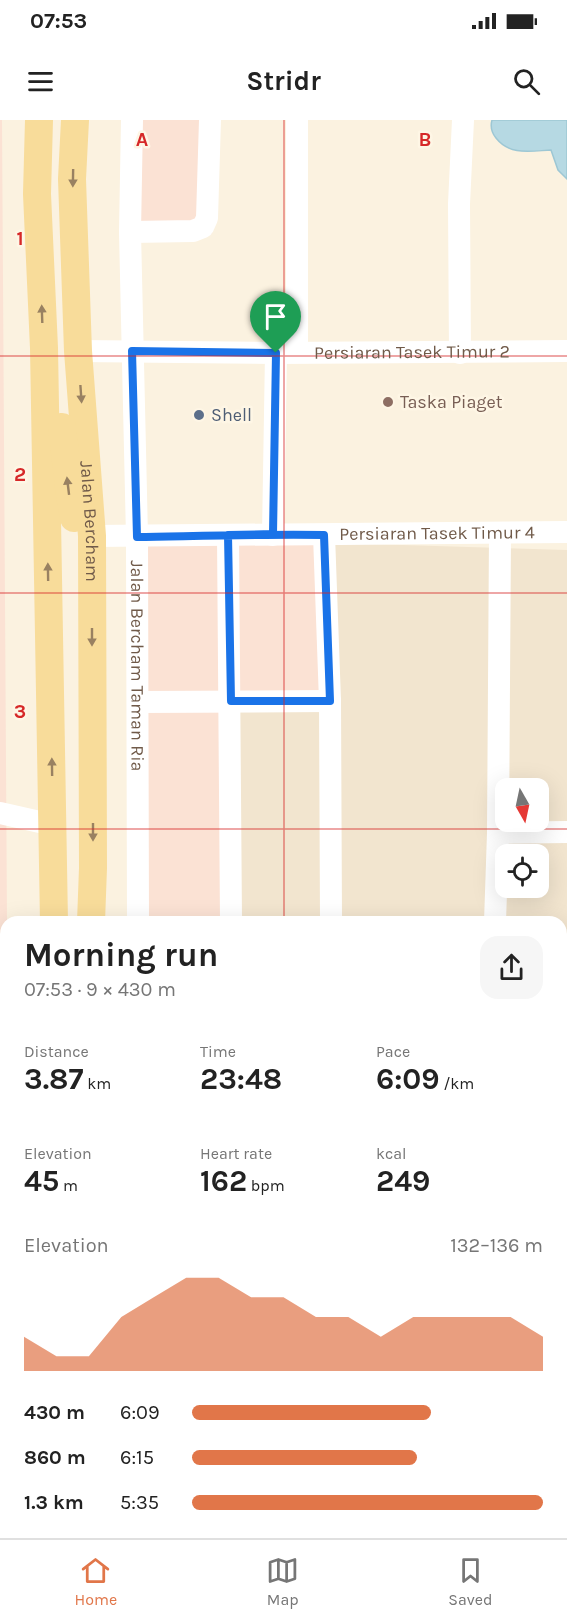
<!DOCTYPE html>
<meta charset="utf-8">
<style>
:root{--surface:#fff;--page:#f6f6f6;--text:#222;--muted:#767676;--line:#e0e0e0;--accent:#e17649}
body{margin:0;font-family:Karla,sans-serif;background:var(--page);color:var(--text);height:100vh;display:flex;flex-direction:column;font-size:22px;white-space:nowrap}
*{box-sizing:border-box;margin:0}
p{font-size:20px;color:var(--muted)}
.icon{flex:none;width:33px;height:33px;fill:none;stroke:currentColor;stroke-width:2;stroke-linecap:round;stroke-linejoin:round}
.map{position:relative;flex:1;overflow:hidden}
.sheet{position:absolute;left:0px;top:796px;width:567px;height:622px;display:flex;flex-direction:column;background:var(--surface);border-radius:18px 18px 0 0;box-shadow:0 6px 24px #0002}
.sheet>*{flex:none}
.needle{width:39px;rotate:171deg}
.tools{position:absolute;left:495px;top:658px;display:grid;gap:12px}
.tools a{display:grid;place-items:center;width:54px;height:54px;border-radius:12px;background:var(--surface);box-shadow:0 6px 24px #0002;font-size:30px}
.pin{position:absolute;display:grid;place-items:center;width:51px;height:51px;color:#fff;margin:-62px -26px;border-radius:50% 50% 50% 0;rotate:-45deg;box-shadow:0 0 6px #0007}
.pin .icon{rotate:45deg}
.round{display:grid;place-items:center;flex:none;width:63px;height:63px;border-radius:18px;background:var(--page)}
.overview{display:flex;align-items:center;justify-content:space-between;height:102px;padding:0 24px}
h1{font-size:33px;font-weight:700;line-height:45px}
.stats{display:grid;grid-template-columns:repeat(3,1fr);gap:9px;height:102px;padding:6px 24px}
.stats div{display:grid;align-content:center}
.stats b{font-size:30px;font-weight:700}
.stats small{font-size:16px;font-weight:400}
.stats p{font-size:16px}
.chart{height:168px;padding:12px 24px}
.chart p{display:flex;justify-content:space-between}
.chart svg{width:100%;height:108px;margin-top:6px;fill:var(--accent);opacity:.7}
ul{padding:0 24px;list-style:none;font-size:20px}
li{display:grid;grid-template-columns:96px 72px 1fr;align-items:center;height:45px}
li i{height:15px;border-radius:8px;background:var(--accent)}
.status{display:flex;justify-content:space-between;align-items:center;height:42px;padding:0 30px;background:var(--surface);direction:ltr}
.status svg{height:16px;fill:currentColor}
header{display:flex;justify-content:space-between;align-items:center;height:78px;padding:0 24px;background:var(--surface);font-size:27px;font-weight:700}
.menu{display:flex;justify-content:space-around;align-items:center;height:84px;border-top:2px solid var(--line);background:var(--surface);font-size:16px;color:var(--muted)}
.menu a{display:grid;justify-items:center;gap:3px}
.menu .selected{color:var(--accent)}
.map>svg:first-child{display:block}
</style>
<div class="status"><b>07:53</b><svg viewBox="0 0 49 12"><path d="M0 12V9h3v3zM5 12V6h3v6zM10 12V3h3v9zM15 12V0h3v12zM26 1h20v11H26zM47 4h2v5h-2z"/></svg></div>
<header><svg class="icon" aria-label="menu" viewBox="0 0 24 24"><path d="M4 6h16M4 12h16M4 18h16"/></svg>Stridr<svg class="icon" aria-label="search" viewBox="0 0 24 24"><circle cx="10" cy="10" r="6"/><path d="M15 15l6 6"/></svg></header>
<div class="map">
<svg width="567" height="1418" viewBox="0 0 567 1418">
<rect width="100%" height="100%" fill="#fbf2e0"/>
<!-- residential -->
<path fill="#f2e5cf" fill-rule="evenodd" d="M137 417 567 430V1418H131V1413H561V802H135ZM506 669H538V702H506ZM506 735H538V768H506Z"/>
<!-- commercial -->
<g fill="#fbe2d4">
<polygon points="0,0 2,0 7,802 6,1413 11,1413 11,1418 0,1418"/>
<polygon points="133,0 218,0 212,114 130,115"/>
<polygon points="128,424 326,425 325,584 229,586 226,802 129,802"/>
<rect x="130" y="1413" width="87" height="5"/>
</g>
<!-- water -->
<path fill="#b6d9e3" stroke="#9dc7d4" stroke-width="1.5" d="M492 0H567V59L558 50 551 30C531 31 510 36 496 18 492 13 490 7 492 0Z"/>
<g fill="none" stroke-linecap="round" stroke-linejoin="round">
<!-- minor -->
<g stroke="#fff" stroke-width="22">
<path id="s1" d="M132 0 130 112 137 417 138 802"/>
<polyline points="130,112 193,111 203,107 207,98 210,0"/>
<path id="s2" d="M78 231 276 233 567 231"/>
<polyline points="297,232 297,0"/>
<polyline points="460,233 459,84 463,0"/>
<polyline points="228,415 231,802"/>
<polyline points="273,415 276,233"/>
<polyline points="324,415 330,581 331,802"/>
<path id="s3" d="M92 416 567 412"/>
<polyline points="138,582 330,581"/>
<polyline points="0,693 53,705"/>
<polyline points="498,713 567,712"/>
<polyline points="495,802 498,713 500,414"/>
<polyline points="561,937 567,937"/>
<polyline points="561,1102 567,1102"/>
<polyline points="561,1265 567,1266"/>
<polyline points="0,1313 6,1313"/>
<polyline points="329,1413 329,1418"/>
<polyline points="133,1418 133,1413"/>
</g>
<!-- major -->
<g stroke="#f8dc9a" stroke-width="28">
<polyline points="39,0 37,74 44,228 54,802"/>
<path id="s4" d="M75 0 72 59 78 231 92 416 93 748 91 802"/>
<polyline points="62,307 70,376 74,398"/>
<polyline points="54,1413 55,1418"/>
<polyline points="78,1418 78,1413"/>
</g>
</g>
<!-- one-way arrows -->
<defs><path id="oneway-solid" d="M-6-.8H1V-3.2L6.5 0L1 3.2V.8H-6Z" transform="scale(1.5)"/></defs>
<g fill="#998161">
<use href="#oneway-solid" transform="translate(73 58) rotate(91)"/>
<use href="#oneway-solid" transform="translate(42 194) rotate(-92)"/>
<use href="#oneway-solid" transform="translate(81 274) rotate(86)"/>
<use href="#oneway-solid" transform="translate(68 366) rotate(-97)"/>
<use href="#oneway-solid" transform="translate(48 452) rotate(-91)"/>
<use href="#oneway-solid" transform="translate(92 517) rotate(90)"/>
<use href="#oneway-solid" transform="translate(52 647) rotate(-91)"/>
<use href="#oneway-solid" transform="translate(93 712) rotate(90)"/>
</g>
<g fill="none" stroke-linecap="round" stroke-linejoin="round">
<defs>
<path id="route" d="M276 233 132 231 137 417C199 416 262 414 324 415L330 581H231L228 415 273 414 276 233"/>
</defs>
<!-- route casing -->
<use href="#route" stroke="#fff" stroke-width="12"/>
<!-- route -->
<use href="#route" stroke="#1a73e8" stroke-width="8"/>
</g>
<!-- grid -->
<path fill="none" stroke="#d62828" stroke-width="1.5" stroke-opacity="0.55" d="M284 0V802M0 236H567M0 473H567M0 709H567M0 945H6M561 945H567M0 1182H6M561 1182H567M284 1413V1418"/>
<!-- markers -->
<circle fill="#8d6e63" stroke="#fef6e5" stroke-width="2" cx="388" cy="282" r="6"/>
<circle fill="#5c6f8a" stroke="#fef6e5" stroke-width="2" cx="199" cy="295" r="6"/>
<g text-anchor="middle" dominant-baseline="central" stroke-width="5" stroke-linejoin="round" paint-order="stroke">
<!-- street labels -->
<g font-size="18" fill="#705a49" stroke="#fef6e5">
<text stroke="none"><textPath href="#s2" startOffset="334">Persiaran Tasek Timur 2</textPath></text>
<text stroke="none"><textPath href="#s4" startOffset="402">Jalan Bercham</textPath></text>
<text stroke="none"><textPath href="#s3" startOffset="345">Persiaran Tasek Timur 4</textPath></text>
<text stroke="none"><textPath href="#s1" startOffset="546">Jalan Bercham Taman Ria</textPath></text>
</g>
<!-- education labels -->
<g font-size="18" fill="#785e54" stroke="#fef6e5" text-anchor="start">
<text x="400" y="282">Taska Piaget</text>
</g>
<!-- service labels -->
<g font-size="18" fill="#4e5e75" stroke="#fef6e5" text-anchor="start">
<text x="211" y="295">Shell</text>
</g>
</g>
<g font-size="20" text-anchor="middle" font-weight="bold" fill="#d62828" stroke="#fef6e5" stroke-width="5" stroke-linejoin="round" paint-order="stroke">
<text x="142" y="26">A</text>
<text x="425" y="26">B</text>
<text x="20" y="125">1</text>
<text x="20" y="361">2</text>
<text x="20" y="598">3</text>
</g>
</svg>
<div class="tools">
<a><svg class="needle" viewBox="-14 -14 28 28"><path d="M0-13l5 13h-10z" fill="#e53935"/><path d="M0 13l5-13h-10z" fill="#767676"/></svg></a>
<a><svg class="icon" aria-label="locate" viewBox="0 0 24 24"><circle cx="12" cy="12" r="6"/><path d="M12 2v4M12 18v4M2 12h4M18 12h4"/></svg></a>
</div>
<div class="pin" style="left:276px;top:233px;background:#1e9e55"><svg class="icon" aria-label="arrive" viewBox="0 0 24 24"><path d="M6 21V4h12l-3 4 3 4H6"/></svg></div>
<section class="sheet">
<div class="overview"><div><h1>Morning run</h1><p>07:53 · 9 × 430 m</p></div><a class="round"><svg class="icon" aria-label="share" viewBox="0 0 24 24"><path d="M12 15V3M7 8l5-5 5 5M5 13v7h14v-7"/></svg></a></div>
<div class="stats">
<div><p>Distance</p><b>3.87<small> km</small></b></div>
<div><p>Time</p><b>23:48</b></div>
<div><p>Pace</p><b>6:09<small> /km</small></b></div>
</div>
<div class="stats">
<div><p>Elevation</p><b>45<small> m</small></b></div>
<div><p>Heart rate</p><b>162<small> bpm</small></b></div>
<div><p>kcal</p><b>249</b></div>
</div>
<div class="chart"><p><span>Elevation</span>132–136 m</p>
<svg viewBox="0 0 160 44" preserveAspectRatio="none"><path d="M0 44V30L10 38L20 38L30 22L40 14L50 6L60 6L70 14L80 14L90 22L100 22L110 30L120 22L130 22L140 22L150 22L160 30V44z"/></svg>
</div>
<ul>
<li><b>430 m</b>6:09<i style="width:68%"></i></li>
<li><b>860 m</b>6:15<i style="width:64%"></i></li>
<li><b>1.3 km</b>5:35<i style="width:100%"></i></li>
</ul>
</section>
</div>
<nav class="menu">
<a class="selected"><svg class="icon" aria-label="home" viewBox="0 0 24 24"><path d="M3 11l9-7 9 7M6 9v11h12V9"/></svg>Home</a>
<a><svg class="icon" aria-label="map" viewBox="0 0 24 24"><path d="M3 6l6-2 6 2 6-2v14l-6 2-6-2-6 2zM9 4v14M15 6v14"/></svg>Map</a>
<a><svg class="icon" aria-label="saved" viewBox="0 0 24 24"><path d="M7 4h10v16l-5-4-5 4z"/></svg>Saved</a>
</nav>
